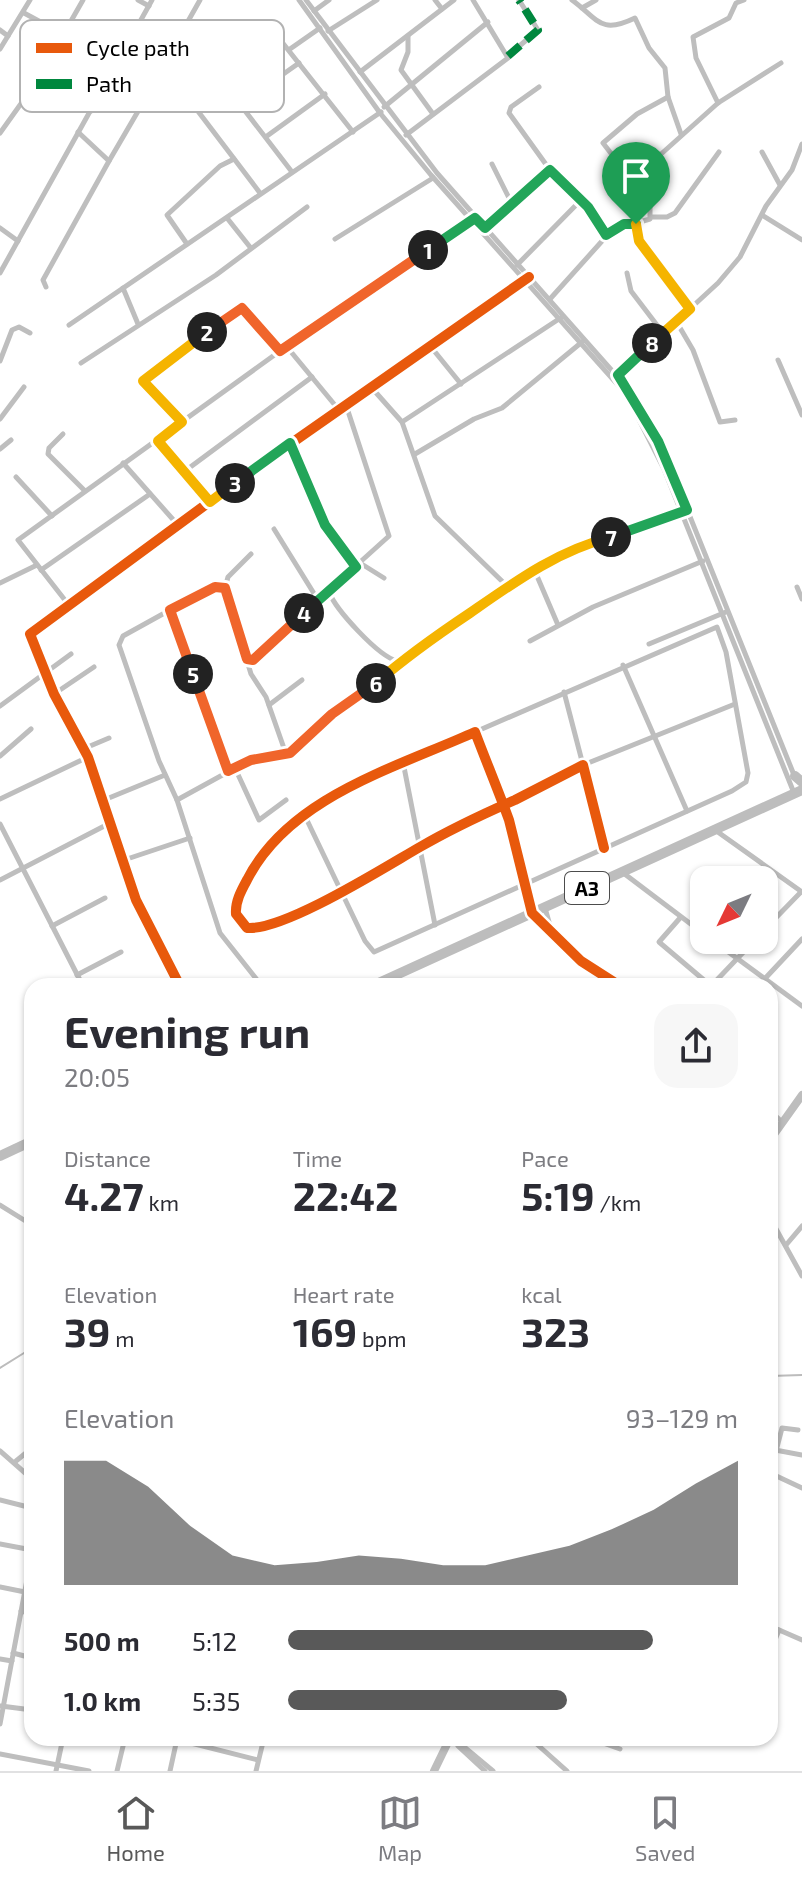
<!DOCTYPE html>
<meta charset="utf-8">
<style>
:root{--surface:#fff;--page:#f7f7f7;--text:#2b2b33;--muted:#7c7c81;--line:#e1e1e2;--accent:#595959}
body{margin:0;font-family:"Exo 2",sans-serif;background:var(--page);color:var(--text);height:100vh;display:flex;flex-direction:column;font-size:30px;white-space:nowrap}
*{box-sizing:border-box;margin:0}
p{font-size:26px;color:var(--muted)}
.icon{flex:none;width:44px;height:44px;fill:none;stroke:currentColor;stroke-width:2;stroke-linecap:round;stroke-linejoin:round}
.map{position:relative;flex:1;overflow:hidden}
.sheet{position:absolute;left:24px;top:978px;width:754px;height:768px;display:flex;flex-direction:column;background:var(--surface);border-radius:24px;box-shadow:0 2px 6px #0004}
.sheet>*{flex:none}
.needle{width:52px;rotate:227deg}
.controls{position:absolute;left:690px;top:866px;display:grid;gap:16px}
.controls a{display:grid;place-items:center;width:88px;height:88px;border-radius:16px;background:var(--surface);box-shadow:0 2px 6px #0004;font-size:40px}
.pin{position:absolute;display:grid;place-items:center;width:68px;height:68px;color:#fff;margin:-82px -34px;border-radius:50% 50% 50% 0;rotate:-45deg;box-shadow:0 0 8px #0007}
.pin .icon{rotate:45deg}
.km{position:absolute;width:40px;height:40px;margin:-20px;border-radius:50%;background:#222;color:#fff;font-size:22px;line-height:40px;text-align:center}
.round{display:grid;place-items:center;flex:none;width:84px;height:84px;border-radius:24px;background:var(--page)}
.summary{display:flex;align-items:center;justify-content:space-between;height:136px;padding:0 40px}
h1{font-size:44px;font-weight:700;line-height:60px}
.stats{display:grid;grid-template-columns:repeat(3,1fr);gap:12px;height:136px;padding:8px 40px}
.stats div{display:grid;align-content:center}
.stats b{font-size:40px;font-weight:700}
.stats small{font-size:22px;font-weight:400}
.stats p{font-size:22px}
.chart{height:224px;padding:16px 40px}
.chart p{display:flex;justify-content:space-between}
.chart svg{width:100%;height:144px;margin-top:8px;fill:var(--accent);opacity:.7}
ul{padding:0 40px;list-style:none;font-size:26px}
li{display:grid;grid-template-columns:128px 96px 1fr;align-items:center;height:60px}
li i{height:20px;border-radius:10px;background:var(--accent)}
.tab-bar{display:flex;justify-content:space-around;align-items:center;height:112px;border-top:2px solid var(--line);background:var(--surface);font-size:22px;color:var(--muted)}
.tab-bar a{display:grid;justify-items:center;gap:4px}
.tab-bar .on{color:var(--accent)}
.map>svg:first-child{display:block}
</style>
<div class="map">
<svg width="802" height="1771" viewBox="0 0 802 1771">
<rect width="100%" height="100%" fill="#fff"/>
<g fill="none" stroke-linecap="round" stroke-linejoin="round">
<!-- stream -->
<g stroke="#bcbcbc" stroke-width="2">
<polyline points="0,1368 32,1348"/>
<polyline points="770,1376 802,1375"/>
</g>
<!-- minor -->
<g stroke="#bebebe" stroke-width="5">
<polyline points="138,0 149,6"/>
<polyline points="299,0 380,113 431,175 626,394 664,469 794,793"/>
<polyline points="306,0 437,173 630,391 668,462 794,775"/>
<polyline points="435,0 442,9"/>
<path d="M572 0C598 19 600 35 635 18L649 48 665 68 668 97 681 134"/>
<polyline points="582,8 596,0"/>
<polyline points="314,11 329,0"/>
<polyline points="24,13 63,34"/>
<polyline points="187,23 200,0"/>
<polyline points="0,30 8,36"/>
<polyline points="328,31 377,0"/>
<polyline points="408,36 408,52 401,70 433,114"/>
<polyline points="0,49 30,0"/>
<polyline points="290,49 320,28"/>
<polyline points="509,55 538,30 519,0"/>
<polyline points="360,72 454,0"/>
<polyline points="216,73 292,172"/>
<polyline points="35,84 83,0"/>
<polyline points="539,87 511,107 509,113 550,170"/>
<polyline points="718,103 696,58 693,37 729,18 736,3 744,0"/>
<polyline points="241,104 299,63"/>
<polyline points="384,107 488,22"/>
<polyline points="0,133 35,84 91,111"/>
<polyline points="406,135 508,58 473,0"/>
<polyline points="267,136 325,94"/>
<polyline points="762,152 780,185"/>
<polyline points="109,161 158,77"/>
<polyline points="492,164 511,202"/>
<polyline points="631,181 718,103 781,63"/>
<path d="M260 193 194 106C199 77 249 37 278 37L353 132"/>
<polyline points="762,215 802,240"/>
<polyline points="651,217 667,217 675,213 719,152"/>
<polyline points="227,218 250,247"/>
<polyline points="636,224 639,241 690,309"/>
<polyline points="0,228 18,241"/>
<polyline points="485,229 511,202 552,170 598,218 606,235"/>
<polyline points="335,239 433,178"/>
<polyline points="187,244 167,215 220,166 234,159"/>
<polyline points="517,265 581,200"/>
<polyline points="0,273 152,0"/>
<polyline points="627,273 631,291 663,333"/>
<polyline points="46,287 43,280 109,161 78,132"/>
<polyline points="123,288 138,324"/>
<polyline points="550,299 612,230 650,219 650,204 603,143 637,114 668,97"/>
<polyline points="676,321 693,350 720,422 735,420"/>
<polyline points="69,325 381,112"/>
<polyline points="287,347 339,410"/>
<polyline points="431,347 461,384"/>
<polyline points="280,351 471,221"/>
<polyline points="778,360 802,415"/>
<polyline points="0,361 12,330 19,327 30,333"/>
<polyline points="81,363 216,275 307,207"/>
<polyline points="618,375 718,283 740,257 766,206 792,170 802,144"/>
<polyline points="371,387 402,422 435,516 508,587"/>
<polyline points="0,419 24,387"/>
<polyline points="402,422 562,317"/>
<polyline points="63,434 49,448 48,454 85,491"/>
<polyline points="158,441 210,502"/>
<polyline points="290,443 325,525 356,567"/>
<polyline points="0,449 11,440"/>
<polyline points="415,454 474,419 502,408 582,342"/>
<polyline points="123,463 177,524"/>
<polyline points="185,471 312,377"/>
<polyline points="16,477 52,516"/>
<polyline points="274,529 318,600 389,536 346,405"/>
<polyline points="251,554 228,577 225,588 251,674 266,697 286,754"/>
<polyline points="360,563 384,578"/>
<polyline points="534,569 558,625"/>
<polyline points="41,570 150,494"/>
<polyline points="0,583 37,565"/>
<polyline points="797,587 802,599"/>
<path d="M329 592C336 610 378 656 397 661"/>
<polyline points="68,604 18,540 280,351 243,309 237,309 143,380 182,422"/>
<polyline points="170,610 215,587 225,588"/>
<polyline points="530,641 593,607 703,561"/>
<polyline points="649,644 726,612"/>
<polyline points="249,665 318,600"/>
<polyline points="623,665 687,811"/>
<polyline points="564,692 583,765 735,704"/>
<polyline points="54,694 94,667"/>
<polyline points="269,705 302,680"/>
<polyline points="0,706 71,654"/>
<polyline points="83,749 109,738"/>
<polyline points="0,756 31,729"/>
<polyline points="403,762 435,925"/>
<polyline points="235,768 259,820 286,800"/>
<polyline points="228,771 170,610 123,636 119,645 159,761 177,800 220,933 262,986"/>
<polyline points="0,799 88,757"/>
<polyline points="104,800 165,775"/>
<polyline points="177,800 246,762 295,750 398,661 538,567 580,546 683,511"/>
<polyline points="304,814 365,941 374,952 732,791 746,782 748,773 726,652 717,627 475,732"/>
<polyline points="0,824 83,986"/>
<polyline points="715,830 802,892"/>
<path d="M604 848 583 765 515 800C483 814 451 829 420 847 385 867 284 931 247 928L236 914C235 902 241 891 247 880 289 797 395 768 475 732 486 761 498 790 509 820L532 913 581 961 620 986"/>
<polyline points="121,861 190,838"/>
<polyline points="622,872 704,934"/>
<polyline points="0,880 112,822"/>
<polyline points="545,908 551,929"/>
<polyline points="680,918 659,942 711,986"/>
<polyline points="52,926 105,898"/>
<polyline points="764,930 801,892"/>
<polyline points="712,940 802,1006"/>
<polyline points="77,975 121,952"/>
<polyline points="712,985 755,940"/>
<polyline points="180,986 136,900 88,757 54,694 30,634 246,475 529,277"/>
<polyline points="758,986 802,939"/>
<polyline points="770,1111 779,1119"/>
<polyline points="0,1205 32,1225"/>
<polyline points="770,1218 802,1276"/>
<polyline points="786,1245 802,1226"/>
<polyline points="770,1449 802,1455"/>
<polyline points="0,1451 32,1479"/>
<polyline points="776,1451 782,1428 798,1430"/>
<polyline points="16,1461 32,1448"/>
<polyline points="770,1473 802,1488"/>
<polyline points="0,1500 32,1508"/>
<polyline points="0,1544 32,1550"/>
<polyline points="0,1587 25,1592"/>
<polyline points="21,1611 32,1614"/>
<polyline points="770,1626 802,1640"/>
<polyline points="770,1652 779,1630"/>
<polyline points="13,1653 32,1658"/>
<polyline points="0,1659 12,1661"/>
<polyline points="1,1706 32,1710"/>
<polyline points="0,1724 32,1553"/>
<polyline points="171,1738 258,1760"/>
<polyline points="444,1738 463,1746 493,1771"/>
<polyline points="530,1738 567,1771"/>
<polyline points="589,1738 620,1749"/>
<polyline points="458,1746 485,1771"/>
<polyline points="0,1754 89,1771"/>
<polyline points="56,1771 63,1738"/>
<polyline points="117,1771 125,1738"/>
<polyline points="170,1771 177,1739"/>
<polyline points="256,1771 264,1738"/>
</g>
<!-- major -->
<g stroke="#bdbdbd" stroke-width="8">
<polyline points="770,1140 802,1095"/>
<polyline points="434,1771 450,1738"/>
</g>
<!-- highway -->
<g stroke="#bdbdbd" stroke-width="10">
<polyline points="795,776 802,782"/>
<polyline points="372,986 802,790"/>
<polyline points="0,1156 32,1141"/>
</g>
<!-- quiet -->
<polyline stroke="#00873e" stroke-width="8" stroke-dasharray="16 8" stroke-linecap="butt" points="508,56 538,30 519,0"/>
<defs>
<g id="cycleway">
<path d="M604 848 583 765 515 800C483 814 451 829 420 847 385 867 284 931 247 928L236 914C235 902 241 891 247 880 289 797 395 768 475 732 486 761 498 790 509 820L532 913 581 961 620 986"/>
<polyline points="180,986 136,900 88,757 54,694 30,634 246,475 529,277"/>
</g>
</defs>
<!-- cycleway casing -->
<use href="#cycleway" stroke="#fff" stroke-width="15"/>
<!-- cycleway -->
<use href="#cycleway" stroke="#e8590c" stroke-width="10"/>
</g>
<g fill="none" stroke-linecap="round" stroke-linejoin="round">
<defs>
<polyline id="split-1" points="428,250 475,218 485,228 550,170 588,207 606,235 624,224 636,224"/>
<polyline id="split-2" points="207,332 242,308 280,351 428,250"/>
<polyline id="split-3" points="207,332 143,381 182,422 158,441 210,502 235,483"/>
<polyline id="split-4" points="235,483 290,443 325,525 356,567 304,613"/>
<polyline id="split-5" points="193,674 170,610 215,587 225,588 247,659 253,660 304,613"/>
<polyline id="split-6" points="193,674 228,771 251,760 290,753 332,714 376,683"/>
<path id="split-7" d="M376 683C406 657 437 635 470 613 516 581 557 551 611 537"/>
<polyline id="split-8" points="611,537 687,510 658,441 618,375 652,343"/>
<polyline id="split-9" points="636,224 639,241 690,309 652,343"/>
</defs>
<!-- split-1 casing -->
<use href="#split-1" stroke="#fff" stroke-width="16"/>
<!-- split-2 casing -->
<use href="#split-2" stroke="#fff" stroke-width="16"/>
<!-- split-3 casing -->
<use href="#split-3" stroke="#fff" stroke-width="16"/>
<!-- split-4 casing -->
<use href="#split-4" stroke="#fff" stroke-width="16"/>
<!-- split-5 casing -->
<use href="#split-5" stroke="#fff" stroke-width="16"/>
<!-- split-6 casing -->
<use href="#split-6" stroke="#fff" stroke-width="16"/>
<!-- split-7 casing -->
<use href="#split-7" stroke="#fff" stroke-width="16"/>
<!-- split-8 casing -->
<use href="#split-8" stroke="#fff" stroke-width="16"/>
<!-- split-9 casing -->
<use href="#split-9" stroke="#fff" stroke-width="16"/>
<!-- split-1 -->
<use href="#split-1" stroke="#22a559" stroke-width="10"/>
<!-- split-2 -->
<use href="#split-2" stroke="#f0652b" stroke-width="10"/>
<!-- split-3 -->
<use href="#split-3" stroke="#f5b400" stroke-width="10"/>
<!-- split-4 -->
<use href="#split-4" stroke="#22a559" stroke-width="10"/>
<!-- split-5 -->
<use href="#split-5" stroke="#f0652b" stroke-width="10"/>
<!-- split-6 -->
<use href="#split-6" stroke="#f0652b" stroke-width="10"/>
<!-- split-7 -->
<use href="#split-7" stroke="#f5b400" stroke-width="10"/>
<!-- split-8 -->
<use href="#split-8" stroke="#22a559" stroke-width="10"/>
<!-- split-9 -->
<use href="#split-9" stroke="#f5b400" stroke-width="10"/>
</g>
<g text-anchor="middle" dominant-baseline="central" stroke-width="7" stroke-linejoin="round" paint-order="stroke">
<!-- shield labels -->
<rect fill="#fff" stroke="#4c4c4c" stroke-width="2" x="565" y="872" width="44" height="32" rx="6"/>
<g font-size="20" font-weight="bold" fill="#000">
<text x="587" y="888">A3</text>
</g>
</g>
<!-- legend -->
<rect x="20" y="20" width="264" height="92" rx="12" fill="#fff" stroke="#b2b2b2" stroke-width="2"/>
<rect x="36" y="43" width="36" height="10" fill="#e8590c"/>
<rect x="36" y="79" width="36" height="10" fill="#00873e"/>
<g font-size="22" fill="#000">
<text x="86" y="56">Cycle path</text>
<text x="86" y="92">Path</text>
</g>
</svg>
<div class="controls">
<a><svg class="needle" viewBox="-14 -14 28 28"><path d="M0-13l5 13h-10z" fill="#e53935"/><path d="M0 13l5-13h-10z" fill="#7c7c81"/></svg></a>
</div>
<div class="pin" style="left:636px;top:224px;background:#1e9e55"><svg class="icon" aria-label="arrive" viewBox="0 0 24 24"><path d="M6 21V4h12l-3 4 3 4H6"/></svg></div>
<b class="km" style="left:428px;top:250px">1</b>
<b class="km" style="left:207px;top:332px">2</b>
<b class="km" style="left:235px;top:483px">3</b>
<b class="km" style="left:304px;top:613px">4</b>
<b class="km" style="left:193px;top:674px">5</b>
<b class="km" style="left:376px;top:683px">6</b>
<b class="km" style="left:611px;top:537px">7</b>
<b class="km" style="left:652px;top:343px">8</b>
<section class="sheet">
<div class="summary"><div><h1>Evening run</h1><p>20:05</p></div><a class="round"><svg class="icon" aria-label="share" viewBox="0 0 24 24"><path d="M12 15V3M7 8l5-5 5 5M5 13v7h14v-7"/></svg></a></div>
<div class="stats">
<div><p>Distance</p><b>4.27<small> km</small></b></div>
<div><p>Time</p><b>22:42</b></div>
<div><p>Pace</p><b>5:19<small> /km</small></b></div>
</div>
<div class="stats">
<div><p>Elevation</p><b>39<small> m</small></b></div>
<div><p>Heart rate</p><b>169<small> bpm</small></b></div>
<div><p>kcal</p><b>323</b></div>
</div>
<div class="chart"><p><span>Elevation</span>93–129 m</p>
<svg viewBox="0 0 160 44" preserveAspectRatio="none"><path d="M0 44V6L10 6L20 14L30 26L40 35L50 38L60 37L70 35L80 36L90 38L100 38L110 35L120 32L130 27L140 21L150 13L160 6V44z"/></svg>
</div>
<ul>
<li><b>500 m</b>5:12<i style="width:81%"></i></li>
<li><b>1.0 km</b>5:35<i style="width:62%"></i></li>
</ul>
</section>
</div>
<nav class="tab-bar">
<a class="on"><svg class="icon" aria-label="home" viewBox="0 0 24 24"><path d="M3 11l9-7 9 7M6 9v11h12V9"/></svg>Home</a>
<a><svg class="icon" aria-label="map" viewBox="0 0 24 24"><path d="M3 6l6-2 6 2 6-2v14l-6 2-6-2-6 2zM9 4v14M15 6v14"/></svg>Map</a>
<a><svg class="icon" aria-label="saved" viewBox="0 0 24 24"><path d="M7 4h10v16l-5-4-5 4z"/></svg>Saved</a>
</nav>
